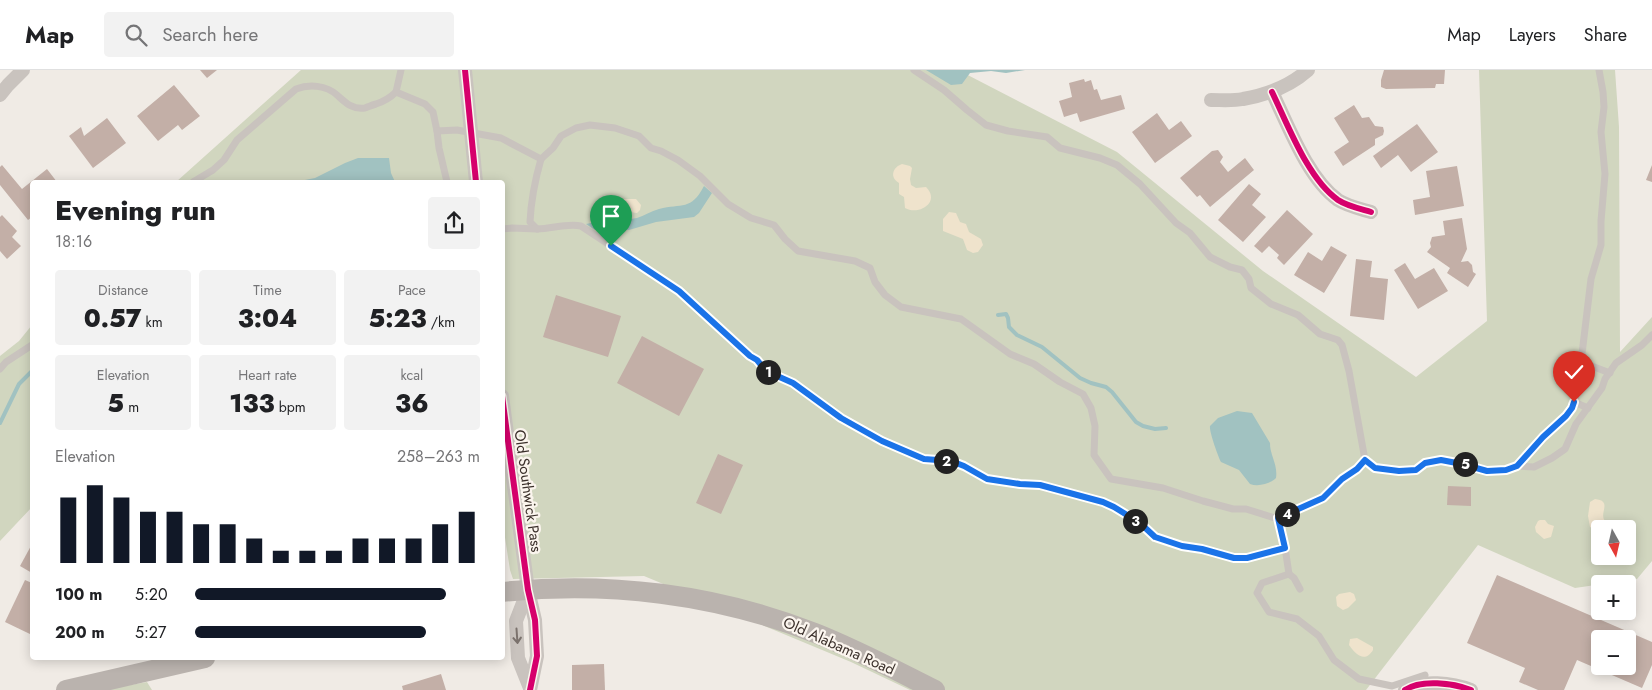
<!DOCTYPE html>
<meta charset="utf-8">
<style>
:root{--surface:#fff;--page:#f2f2f2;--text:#202124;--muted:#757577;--line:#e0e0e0;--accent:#111827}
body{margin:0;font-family:Jost,sans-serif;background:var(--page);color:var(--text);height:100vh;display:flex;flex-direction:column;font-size:19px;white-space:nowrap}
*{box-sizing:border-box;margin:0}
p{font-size:16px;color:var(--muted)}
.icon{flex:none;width:28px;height:28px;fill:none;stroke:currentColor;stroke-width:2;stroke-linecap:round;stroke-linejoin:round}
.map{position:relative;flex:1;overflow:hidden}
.sheet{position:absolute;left:30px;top:110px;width:475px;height:480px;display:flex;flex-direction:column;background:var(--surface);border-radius:5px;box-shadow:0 2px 12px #0003}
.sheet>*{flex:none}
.needle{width:32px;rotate:172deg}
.fabs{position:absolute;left:1591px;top:450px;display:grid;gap:10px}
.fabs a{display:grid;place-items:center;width:45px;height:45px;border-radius:5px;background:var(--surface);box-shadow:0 2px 12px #0003;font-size:25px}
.pin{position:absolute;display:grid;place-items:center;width:42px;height:42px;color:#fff;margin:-51px -21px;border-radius:50% 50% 50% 0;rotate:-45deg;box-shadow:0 0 5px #0007}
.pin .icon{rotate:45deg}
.km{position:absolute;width:25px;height:25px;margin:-12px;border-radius:50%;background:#222;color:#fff;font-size:14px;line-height:25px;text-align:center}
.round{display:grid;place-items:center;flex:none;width:52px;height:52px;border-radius:5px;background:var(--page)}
.head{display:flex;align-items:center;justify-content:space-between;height:85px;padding:0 25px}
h1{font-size:28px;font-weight:800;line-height:38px}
.metrics{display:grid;grid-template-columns:repeat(3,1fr);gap:8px;height:85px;padding:5px 25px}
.metrics div{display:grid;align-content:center;border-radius:5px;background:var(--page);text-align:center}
.metrics b{font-size:25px;font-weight:800}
.metrics small{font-size:14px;font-weight:400}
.metrics p{font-size:14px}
.chart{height:140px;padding:10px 25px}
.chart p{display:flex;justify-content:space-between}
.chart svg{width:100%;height:90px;margin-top:5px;stroke:var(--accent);stroke-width:6}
ul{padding:0 25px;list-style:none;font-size:16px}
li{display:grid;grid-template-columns:80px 60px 1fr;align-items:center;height:38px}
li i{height:12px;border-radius:6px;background:var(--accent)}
header{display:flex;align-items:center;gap:30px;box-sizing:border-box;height:70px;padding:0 25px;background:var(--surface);border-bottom:1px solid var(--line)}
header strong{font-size:24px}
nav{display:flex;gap:28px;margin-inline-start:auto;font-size:18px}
.search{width:350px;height:45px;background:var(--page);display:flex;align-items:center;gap:12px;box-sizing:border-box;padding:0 18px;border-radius:5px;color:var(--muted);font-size:19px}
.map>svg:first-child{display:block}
</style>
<header>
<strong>Map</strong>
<div class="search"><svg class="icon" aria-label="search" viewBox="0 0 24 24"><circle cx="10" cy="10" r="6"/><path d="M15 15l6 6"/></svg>Search here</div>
<nav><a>Map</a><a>Layers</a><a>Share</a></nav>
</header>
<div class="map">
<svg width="1652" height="620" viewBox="0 0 1652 620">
<rect width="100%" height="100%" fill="#f0ebe5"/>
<!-- green -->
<g fill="#d1d6bf" fill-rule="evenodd">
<path d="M301 0H958L1117 82 1263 201 1416 307 1487 251 1479 0H1615L1619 57 1620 282 1652 247V491L1637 509 1575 518 1478 475 1366 620H910L851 592 644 506 513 509 510 500 502 448V112H176ZM1600 459H1628V486H1600Z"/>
<polygon points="32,255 32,437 0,471 0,286 19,271"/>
<polygon points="147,612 152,620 102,620"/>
</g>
<!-- sand -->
<g fill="#efe3cc">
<path d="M902 94 910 96 912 98 910 109 911 115 916 118 926 117C941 132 919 146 905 138L904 127 899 124V113C889 107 893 97 902 94Z"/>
<polygon points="625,129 636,129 641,135 640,140 637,143 623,141 618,133 620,130"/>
<polygon points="949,142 956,143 960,152 966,154 969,162 981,169 983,175 978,182 973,183 967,180 963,169 943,161 943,149"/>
<path d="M1595 429C1614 431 1597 444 1606 452 1608 454 1611 454 1613 456L1614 459H1600V486H1610C1603 500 1590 491 1599 474L1596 469C1596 461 1597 461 1590 457L1588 446 1590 432Z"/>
<polygon points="1540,450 1545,450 1548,454 1554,456 1551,467 1544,469 1536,462 1535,457 1538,451"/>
<polygon points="1350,522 1354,524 1356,530 1348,538 1343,540 1337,536 1336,527 1339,524"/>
<path d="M1357 568 1373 577V580C1365 593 1356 585 1349 575L1350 569Z"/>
</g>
<!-- water -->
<g fill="#a1c2c1">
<polygon points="926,0 1025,0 1006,3 991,1 970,3 962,14 951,15"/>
<polygon points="358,88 389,88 391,103 395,112 295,112 315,108 345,93"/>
<path d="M704 116 712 123 699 143 694 147 656 152 629 160H609L601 158 595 160 586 154C602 150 620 151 637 148 644 146 651 141 659 139 682 133 691 141 704 116Z"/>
<path d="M1237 341 1252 343 1270 373C1270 386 1278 394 1276 408 1270 414 1258 417 1250 414L1239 400 1221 392C1218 386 1209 361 1210 356L1218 348Z"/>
</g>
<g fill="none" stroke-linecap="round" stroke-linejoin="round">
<!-- stream -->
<g stroke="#a1c2c1" stroke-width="4">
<polyline points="998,245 1006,244 1008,248 1009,257 1017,265 1042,277 1080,308 1091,313 1106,317 1112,322 1136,352 1143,356 1155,359 1166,358"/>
<polyline points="0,353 19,314 32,301"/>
</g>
</g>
<!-- building -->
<g fill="#c3afa7" fill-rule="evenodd">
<polygon points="200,0 217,0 207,8"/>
<polygon points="1384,0 1445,0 1444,14 1436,14 1435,18 1386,19 1381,17 1381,10"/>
<polygon points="1084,9 1085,12 1091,10 1094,20 1097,19 1101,30 1121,25 1125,39 1080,52 1077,43 1064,47 1059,31 1072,27 1069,13"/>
<polygon points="174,15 200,46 182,60 178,55 158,71 137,46"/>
<polygon points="1354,35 1362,48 1369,47 1375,56 1383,57 1384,61 1383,65 1375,69 1375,75 1343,96 1334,82 1349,72 1334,48"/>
<polygon points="1157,43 1169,60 1181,51 1192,66 1155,93 1132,62"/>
<polygon points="107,48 126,73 93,98 69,66 81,57 84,66"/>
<polygon points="1417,54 1438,82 1411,102 1398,85 1381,98 1373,86"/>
<polygon points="1218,80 1223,87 1220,92 1228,102 1245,88 1254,100 1210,137 1200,125 1197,127 1180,108 1212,81"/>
<polygon points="2,95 22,119 47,99 57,112 32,112 32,147 28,150 0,115 0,97"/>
<polygon points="1652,95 1652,112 1646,110"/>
<polygon points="1457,96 1464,136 1415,145 1413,130 1430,127 1426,101"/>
<polygon points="1249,114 1261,124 1252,135 1266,147 1243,172 1218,150"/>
<polygon points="1287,140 1313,164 1284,195 1277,188 1279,185 1269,176 1262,183 1254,176"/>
<polygon points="2,145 17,161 12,167 21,176 7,189 0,181 0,147"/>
<polygon points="1462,148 1467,179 1461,192 1468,191 1472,195 1473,202 1476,204 1468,217 1447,203 1450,198 1427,182 1431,177 1430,173 1432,167 1445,165 1443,151"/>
<polygon points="1331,176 1347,185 1324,223 1294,205 1308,182 1322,191"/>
<polygon points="1356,189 1372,191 1370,207 1388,209 1384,250 1350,246"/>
<polygon points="1405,193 1415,209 1434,198 1448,221 1418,239 1394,200"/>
<polygon points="556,225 621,246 608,287 543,267"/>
<polygon points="642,266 704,299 679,346 617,313"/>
<polygon points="718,384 743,395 721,444 696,433"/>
<polygon points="1448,416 1471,417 1471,436 1447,435"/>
<polygon points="32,474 32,503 20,496"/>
<path d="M1497 505 1652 572V595L1642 618 1577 590 1564 620H1538L1519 612 1525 598 1467 573ZM1600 569H1628V596H1600Z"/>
<polygon points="25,510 32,513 32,565 5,552"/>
<polygon points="604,594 605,620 572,620 572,595"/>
<polygon points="441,604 446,620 403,620 402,616"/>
</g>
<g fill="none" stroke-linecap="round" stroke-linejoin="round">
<!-- service -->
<g stroke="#c9c3be" stroke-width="7">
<polyline points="401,0 396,22 425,34 433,42 437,61 457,60 501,68 541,89 553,78 561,66 576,58 590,55 615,58 639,66 651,78 661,81 678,90 700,106 728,134 751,148 774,155 785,169 798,181 855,191 870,198 875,212 885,225 901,237 961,249 1010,284 1034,294 1060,312 1083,324 1091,338 1095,356 1094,385 1111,409 1163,418 1203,431 1233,439 1246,439 1278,449 1284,471 1289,504 1262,513 1257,523 1269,542 1297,549 1319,566 1334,590 1359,609 1392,616 1425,605"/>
<polyline points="914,0 944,20 967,40 986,55 1008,61 1047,67 1060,78 1100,88 1117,95 1140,114 1176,153 1190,163 1210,187 1230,197 1242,200 1249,209 1251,218 1271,234 1298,245 1320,264 1338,270 1342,275 1349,301 1365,390 1357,399 1342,409 1323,428 1278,449"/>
<polyline points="437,61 439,78 447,112"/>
<path d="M541 89C535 110 531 130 530 152L537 159C552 159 566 153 581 156L679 221 750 286 757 290 767 301 793 313 841 348 882 371 924 389 951 391 964 396 987 409 1020 414 1040 415 1103 432 1114 437 1140 453 1155 467 1183 476 1202 479 1234 489 1247 488 1285 478"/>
<path d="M193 112 213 100 224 90 237 70 296 19C309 14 326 15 337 25 345 32 352 40 365 38 368 37 372 35 376 34 385 31 390 28 396 22"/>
<polyline points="502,159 512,158 537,159"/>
<polyline points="1581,292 1610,303"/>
<polyline points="0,299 6,292 32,275"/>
<polyline points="1574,332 1588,338"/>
<path d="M1365 390C1368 392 1371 396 1374 398 1381 401 1409 402 1416 399 1426 395 1429 390 1441 390 1470 391 1487 408 1517 396L1573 338 1575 330 1581 292 1591 209 1601 175V151L1605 104 1601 62 1604 37 1603 22 1599 0"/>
<polyline points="1517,396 1534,397 1552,388 1565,379 1576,354 1602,318 1605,309 1616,293 1642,275 1652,265"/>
<polyline points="1289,504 1294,508 1300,519"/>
</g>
<!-- minor -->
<g stroke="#c9c3be" stroke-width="14">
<polyline points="465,0 476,112"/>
<path d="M1272 22C1288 55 1308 109 1338 130 1347 136 1361 139 1371 142"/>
<polyline points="0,25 8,15 23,0"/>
<path d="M1211 30C1222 30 1233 31 1243 29 1266 25 1290 16 1308 0"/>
<polyline points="502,326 528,520 535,550 537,586 530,620"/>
<polyline points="528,520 516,551 518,588 530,618"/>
<path d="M1405 620C1421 609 1453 613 1471 620"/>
</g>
<!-- secondary -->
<g stroke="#bab3ae" stroke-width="20">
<path d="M502 522C608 511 716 524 815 563 856 579 895 600 935 620"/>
<polyline points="66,620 205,588"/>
</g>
<defs>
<g id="cycleway">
<polyline points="465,0 476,112"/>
<path d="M1272 22C1288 55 1308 109 1338 130 1347 136 1361 139 1371 142"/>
<polyline points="502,326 528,520 535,550 537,586 530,620"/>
<path d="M1405 620C1421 609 1453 613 1471 620"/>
</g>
</defs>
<!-- cycleway casing -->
<use href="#cycleway" stroke="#fbf5ee" stroke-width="9"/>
<!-- cycleway -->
<use href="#cycleway" stroke="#d6006c" stroke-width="6"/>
</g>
<!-- one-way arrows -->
<defs><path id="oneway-shaft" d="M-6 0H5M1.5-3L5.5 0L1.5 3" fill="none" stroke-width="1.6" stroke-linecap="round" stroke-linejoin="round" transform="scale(1.25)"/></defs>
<use stroke="#7b726d" href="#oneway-shaft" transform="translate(517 566) rotate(86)"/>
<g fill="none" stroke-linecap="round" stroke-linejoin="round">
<defs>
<polyline id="route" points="611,176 679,221 750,286 757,290 766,301 793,313 841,348 882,371 924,389 951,391 964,396 987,409 1020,414 1040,415 1103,432 1114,437 1140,453 1155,467 1182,476 1202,479 1234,488 1247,488 1285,478 1278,448 1323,428 1342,409 1357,399 1365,390 1375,398 1399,401 1416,400 1425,393 1441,390 1462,394 1487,401 1506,400 1517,396 1543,367 1566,346 1572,338 1574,332"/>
</defs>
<!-- route casing -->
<use href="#route" stroke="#fff" stroke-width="10"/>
<!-- route -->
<use href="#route" stroke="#1a73e8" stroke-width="6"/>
</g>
<g text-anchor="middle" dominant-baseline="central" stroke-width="4.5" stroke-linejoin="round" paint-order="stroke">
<!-- street labels -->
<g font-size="15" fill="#3b302b" stroke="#fbf5ee">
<text transform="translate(528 421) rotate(82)">Old Southwick Pass</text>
<text transform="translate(839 576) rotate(24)">Old Alabama Road</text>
</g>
</g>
</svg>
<div class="fabs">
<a><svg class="needle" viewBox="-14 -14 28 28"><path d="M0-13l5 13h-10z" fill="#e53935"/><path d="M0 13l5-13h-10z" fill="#757577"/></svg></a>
<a>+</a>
<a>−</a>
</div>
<div class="pin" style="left:611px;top:176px;background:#1e9e55"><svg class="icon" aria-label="arrive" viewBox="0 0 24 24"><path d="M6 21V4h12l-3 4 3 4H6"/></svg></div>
<div class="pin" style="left:1574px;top:332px;background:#d93025"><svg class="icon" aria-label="check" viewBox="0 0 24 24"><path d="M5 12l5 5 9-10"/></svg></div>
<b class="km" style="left:768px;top:302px">1</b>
<b class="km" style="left:946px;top:391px">2</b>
<b class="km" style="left:1135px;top:451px">3</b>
<b class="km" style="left:1287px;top:444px">4</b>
<b class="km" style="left:1465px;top:394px">5</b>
<section class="sheet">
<div class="head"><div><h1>Evening run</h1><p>18:16</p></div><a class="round"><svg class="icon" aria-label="share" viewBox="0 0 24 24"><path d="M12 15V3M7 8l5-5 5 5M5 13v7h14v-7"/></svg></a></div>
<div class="metrics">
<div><p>Distance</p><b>0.57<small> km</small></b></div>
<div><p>Time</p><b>3:04</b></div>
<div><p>Pace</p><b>5:23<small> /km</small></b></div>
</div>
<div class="metrics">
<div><p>Elevation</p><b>5<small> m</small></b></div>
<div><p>Heart rate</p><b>133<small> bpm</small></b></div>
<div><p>kcal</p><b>36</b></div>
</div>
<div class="chart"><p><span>Elevation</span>258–263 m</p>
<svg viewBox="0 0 160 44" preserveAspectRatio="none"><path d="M5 44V12M15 44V6M25 44V12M35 44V19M45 44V19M55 44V25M65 44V25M75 44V32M85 44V38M95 44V38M105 44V38M115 44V32M125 44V32M135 44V32M145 44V25M155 44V19"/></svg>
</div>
<ul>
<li><b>100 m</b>5:20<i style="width:88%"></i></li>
<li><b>200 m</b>5:27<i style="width:81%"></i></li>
</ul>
</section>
</div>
